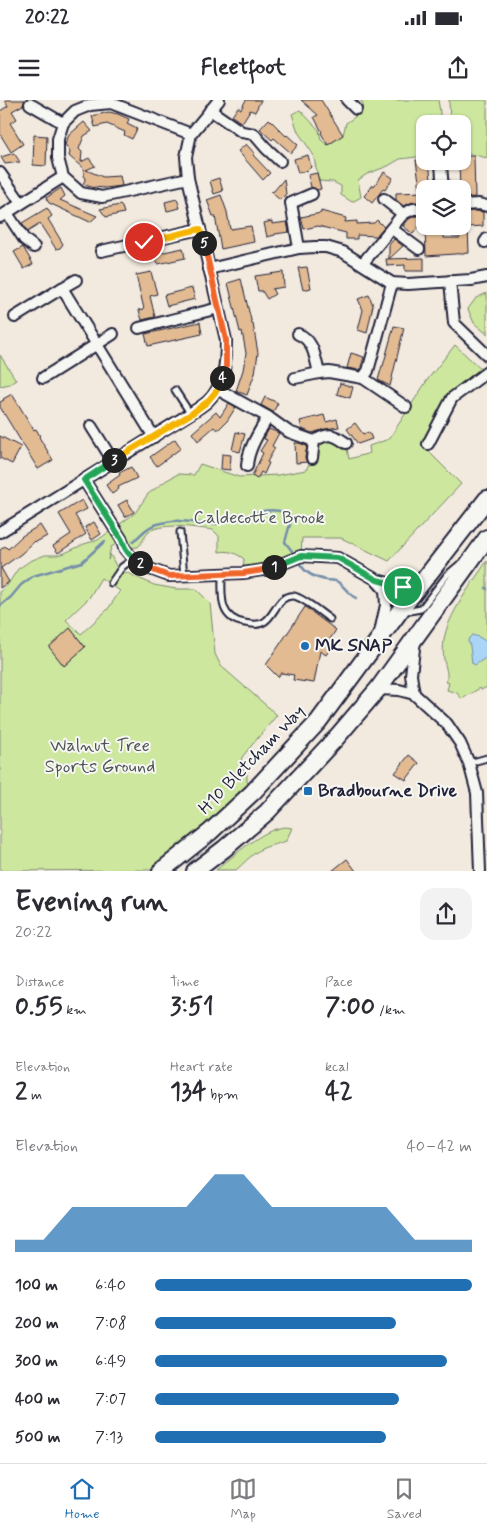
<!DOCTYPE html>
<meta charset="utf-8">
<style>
:root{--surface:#fff;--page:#f2f2f3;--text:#2b2b33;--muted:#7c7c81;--line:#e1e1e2;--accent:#1f6fb2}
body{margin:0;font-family:Mynerve,sans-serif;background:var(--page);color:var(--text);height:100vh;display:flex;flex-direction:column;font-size:19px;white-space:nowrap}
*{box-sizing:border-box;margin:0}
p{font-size:16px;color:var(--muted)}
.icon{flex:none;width:28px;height:28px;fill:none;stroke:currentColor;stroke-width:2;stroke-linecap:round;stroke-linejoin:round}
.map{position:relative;height:771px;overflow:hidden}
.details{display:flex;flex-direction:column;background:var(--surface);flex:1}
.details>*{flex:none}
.tools{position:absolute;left:416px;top:15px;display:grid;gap:10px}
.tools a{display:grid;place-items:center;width:55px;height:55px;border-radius:10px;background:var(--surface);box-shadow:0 1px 4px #0004;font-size:25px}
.pin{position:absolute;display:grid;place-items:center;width:42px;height:42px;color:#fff;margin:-21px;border:2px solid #fff;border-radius:50%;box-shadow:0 1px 5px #0007}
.km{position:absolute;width:25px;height:25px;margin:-12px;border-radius:50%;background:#222;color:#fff;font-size:14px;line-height:25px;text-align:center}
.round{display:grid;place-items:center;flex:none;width:52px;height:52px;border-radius:15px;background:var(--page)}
.summary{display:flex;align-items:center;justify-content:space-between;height:85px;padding:0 15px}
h1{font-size:28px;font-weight:700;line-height:38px}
.metrics{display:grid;grid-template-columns:repeat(3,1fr);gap:8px;height:85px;padding:5px 15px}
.metrics div{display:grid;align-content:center}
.metrics b{font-size:25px;font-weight:700}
.metrics small{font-size:14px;font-weight:400}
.metrics p{font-size:14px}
.chart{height:140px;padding:10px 15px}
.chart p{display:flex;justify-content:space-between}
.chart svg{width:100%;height:90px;margin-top:5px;fill:var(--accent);opacity:.7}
ul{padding:0 15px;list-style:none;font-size:16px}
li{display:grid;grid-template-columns:80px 60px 1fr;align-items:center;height:38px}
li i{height:12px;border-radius:6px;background:var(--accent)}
.status{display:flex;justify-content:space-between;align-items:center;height:35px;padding:0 25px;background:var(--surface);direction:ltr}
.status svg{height:14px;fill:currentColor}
header{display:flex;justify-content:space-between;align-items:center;height:65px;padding:0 15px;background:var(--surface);font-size:22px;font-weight:700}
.dock{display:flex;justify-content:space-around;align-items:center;height:70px;border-top:1px solid var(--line);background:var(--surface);font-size:14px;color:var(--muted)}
.dock a{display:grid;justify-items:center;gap:2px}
.dock .active{color:var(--accent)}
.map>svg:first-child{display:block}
</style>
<div class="status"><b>20:22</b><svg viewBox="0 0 49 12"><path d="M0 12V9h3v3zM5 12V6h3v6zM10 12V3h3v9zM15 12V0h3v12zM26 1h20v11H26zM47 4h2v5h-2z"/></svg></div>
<header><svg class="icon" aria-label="menu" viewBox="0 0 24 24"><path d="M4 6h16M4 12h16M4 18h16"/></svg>Fleetfoot<svg class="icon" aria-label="share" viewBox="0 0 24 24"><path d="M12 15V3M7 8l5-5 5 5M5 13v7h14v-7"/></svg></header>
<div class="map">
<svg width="487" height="771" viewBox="0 0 487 771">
<rect width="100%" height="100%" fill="#f2eadf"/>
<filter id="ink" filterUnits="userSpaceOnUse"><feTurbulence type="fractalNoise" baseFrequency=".02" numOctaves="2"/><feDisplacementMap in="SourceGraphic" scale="10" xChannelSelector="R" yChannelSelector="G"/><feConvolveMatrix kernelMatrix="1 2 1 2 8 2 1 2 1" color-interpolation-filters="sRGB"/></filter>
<g filter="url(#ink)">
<!-- green -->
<g fill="#cde89e" stroke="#78856c" fill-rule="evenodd">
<polygon points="360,0 438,0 440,12 440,24 425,24 425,56 400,59 388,66 367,74 358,80 361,97 352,102 341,95 341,86 333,82 319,81 313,54 298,32 292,14 300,10 319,30 321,40 328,45 343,35 346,23 359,14 363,4"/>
<polygon points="449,0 487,0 487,58 463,52 462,24 450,24"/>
<polygon points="487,193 487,234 474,223 468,209 476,198"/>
<path d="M455 245 486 274 452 298 430 345V353L461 384 389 461 341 438H302L301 456 243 473 244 459C236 453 229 450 219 452V436L213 430C197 428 164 422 150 431 145 435 142 443 138 447L124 448 122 441 111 447 108 460 110 454 116 466 123 471 154 485 176 489H196L210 503 215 554 221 566 277 615 242 657C240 665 242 668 247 674V682L251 685 171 756 152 770 0 771V492L6 487 18 469 30 461 45 455H57L65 453 84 444 98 440 135 413 148 394 167 380 178 374 194 375 200 364 239 377 278 375 306 370 312 358V349L327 334 346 343 349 359 370 353 369 346 389 339 428 279ZM101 478 120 491 108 509 81 534 66 520 89 498ZM70 528 85 547 64 566Z"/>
<polygon points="0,255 16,280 10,284 0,286"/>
<path d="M487 461V587L481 590 480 588 462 599 457 593 447 590 449 583 446 582C449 574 445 567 444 559 443 553 443 546 444 540 447 516 473 482 487 461Z"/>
<path d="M285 727 292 728 286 741C276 745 267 745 258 751 250 756 243 764 236 770H216C234 756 262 729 285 727Z"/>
</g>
<!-- water -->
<polygon fill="#abd5f6" stroke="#748dab" points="472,535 479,537 487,542 487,557 475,565 472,563 470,546 468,541 469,538"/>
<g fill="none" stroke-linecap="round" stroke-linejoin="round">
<!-- stream -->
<g stroke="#748dab" stroke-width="2.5">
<path d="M133 442C139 436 146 428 154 425 162 423 172 420 180 421 192 421 203 425 215 424 237 422 271 399 292 417L285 442 292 451"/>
<path d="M300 464C306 474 315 478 326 480 330 480 334 480 338 482 345 487 348 494 356 498"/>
<polyline points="486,488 487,489"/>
<polyline points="0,506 11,497 21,485 33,476 82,462 105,441"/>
</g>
</g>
<!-- building -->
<g fill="#e2bb93" stroke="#22223b">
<polygon points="5,0 25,0 23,5 12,11 17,19 10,23 23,44 11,52 0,34 0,11 8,6"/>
<polygon points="246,0 261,0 255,12 250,10 242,23 232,16 238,7 241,9"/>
<polygon points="301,0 321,0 343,35 328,45 321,33 322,32 314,17 318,15"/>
<polygon points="109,12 118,14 129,19 127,24 137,29 132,39 124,35 125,32 107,24 95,27 92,16"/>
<polygon points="269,19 286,36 287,35 298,45 291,53 274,38 272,40 260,29"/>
<polygon points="84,22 92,31 84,36 79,49 82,52 81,62 89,58 95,66 86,70 103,77 120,76 122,86 105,88 94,87 94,88 83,84 85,80 83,69 85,70 69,56 70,52 65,44 69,35"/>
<polygon points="34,35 47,36 46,66 33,65"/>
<polygon points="246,44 255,54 253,55 270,73 263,80 238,51"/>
<polygon points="14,53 20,62 5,64 1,57"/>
<polygon points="308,55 311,67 308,70 298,73 294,59"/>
<polygon points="462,56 474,56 475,97 462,98 462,89 460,89 459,61 462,61"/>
<polygon points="425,59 425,61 429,61 432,89 420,89 416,60"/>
<polygon points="384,72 393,78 385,90 383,89 372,103 364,96 373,85 374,86"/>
<polygon points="317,73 321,89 317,90 311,87 308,75"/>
<polygon points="219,78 223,91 214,94 210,81"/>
<polygon points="284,79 286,94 280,100 271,92 274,91"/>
<polygon points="61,88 65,96 60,100 97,116 90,122 49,103 46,98"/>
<polygon points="425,92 425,102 413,102 403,106 396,100 396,93"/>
<polygon points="221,95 227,112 230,129 251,126 254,142 221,149 215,116 213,116 207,100"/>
<polygon points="177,99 180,108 167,111 165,102"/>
<polygon points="120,105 122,107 124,113 106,117 100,109"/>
<polygon points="47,108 52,116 48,119 63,144 60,148 56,149 40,124 27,132 22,123"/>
<polygon points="321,111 346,118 345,122 357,121 357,124 374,123 377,120 384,127 376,136 357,135 357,139 346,139 346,133 318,126 304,129 301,117 321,113"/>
<polygon points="476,111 483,112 483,126 468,127 469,153 426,156 425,126 439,126 439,134 444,133 444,138 460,138 459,126 462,126 462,112"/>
<polygon points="415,116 425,116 425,118 413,134 403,126 409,119"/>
<polygon points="272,121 272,124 287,122 289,132 275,134 275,135 267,137 264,123"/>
<polygon points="394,139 403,146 389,159 389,145"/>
<polygon points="23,147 33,164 24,169 14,152"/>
<polygon points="183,148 185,158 158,164 155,154"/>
<polygon points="424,158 424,171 405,171 405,165 387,166 386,159"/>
<polygon points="307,167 311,188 303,190 298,168"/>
<polygon points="151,172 157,194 150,196 155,217 142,220 139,210 144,209 136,175"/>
<polygon points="283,172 284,187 272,189 275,194 267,199 262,191 258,191 255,176"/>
<polygon points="241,179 252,224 253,224 258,253 255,273 247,295 236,291 243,270 246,253 242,231 240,232 228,183"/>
<polygon points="192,188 195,199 167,206 164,195"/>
<polygon points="369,195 373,205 367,233 358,230 363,210 358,199"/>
<polygon points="200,222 202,234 148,246 145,234"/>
<polygon points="394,226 404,228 390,286 378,280 382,266 383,266"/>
<polygon points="351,253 364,257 360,270 347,268"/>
<polygon points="340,283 353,287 350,298 337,294"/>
<polygon points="12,294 34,330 36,329 40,336 39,337 53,360 38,369 0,307 0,302 4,300 3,299"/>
<polygon points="265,297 278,303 273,312 261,305"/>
<polygon points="229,303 236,307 227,321 219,329 216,329 214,327 198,341 192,333 216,312 220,317"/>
<polygon points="324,315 326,322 337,319 339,327 325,329 312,333 302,329 300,321"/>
<polygon points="355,323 363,334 369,332 372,339 358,344 347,329"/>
<polygon points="269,329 279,333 272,346 275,348 267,362 269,363 264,374 261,372 257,379 252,376 263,353 260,351 267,340 264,339 265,336"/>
<polygon points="236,332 245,334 240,352 232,350"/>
<polygon points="0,336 21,347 12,364 0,358"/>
<polygon points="175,339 181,348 157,366 150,357"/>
<polygon points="295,343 299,343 307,346 305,358 307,362 296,363"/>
<polygon points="222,354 231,355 230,370 221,369"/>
<polygon points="131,367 137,378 118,387 119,389 112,394 106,385 120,375 119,373"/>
<polygon points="82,400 87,409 75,415 86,434 58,453 53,446 71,434 59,414"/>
<polygon points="127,400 134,412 125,417 118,405"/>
<polygon points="94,422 101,434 92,440 85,427"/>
<polygon points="40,425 47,436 36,442 35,441 21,454 1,468 9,482 0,488 0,450 5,446 8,449 22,436"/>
<polygon points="305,507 336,530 330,539 335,541 326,555 320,551 314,583 293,580 294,575 281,573 278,577 266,565"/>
<polygon points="70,528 85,547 64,566 49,547"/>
<polygon points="409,655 419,663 406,680 395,673"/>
<polygon points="347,759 356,771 332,771"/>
</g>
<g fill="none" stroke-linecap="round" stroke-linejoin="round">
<defs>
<g id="service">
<polyline points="175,290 190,313"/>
<polyline points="180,432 184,476"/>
<path d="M222 474C222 495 218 519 245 523 251 524 258 526 264 522 275 516 278 494 294 496 304 498 321 513 330 519"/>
<polyline points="111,483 122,467 133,459"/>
<polyline points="387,492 402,508 410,511 421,509 447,475 460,464"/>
<polyline points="469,663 487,658"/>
</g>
<g id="minor">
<polyline points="347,0 356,9"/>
<polyline points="30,4 63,23"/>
<polyline points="210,10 242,32 254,34 266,48 280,61"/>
<polyline points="441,65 443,89"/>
<polyline points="0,73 21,103"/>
<polyline points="188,78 102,97 81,93 63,77 58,58 58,39 63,23 75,11 90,5 111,3 191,34"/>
<polyline points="384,99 403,114"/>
<polyline points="462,105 479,104 487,106"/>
<polyline points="7,113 24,139 34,147"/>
<polyline points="0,117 63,77"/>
<polyline points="392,129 419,149"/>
<polyline points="485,142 487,139"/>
<polyline points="299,148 291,103 312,94"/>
<polyline points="101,151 200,129"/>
<polyline points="363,163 403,114 413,109 425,109"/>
<polyline points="209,169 299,148 315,147 326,147 343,152 392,183 408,184 471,180 487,177"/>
<polyline points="450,181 454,223 487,255"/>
<polyline points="62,188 76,180"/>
<polyline points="15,217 62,188 154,337"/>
<polyline points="139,228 219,208"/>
<path d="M298 234C314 240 315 258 319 273"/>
<polyline points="43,278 113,234"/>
<polyline points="295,278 319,273 329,272 363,278 406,307"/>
<polyline points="363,278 368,271 392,183"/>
<path d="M217 289 268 317 289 332 314 341C328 333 332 333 346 343"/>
<polyline points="91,326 113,361"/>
<polyline points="428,344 452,298 487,272"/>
<polyline points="312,358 314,341"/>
<path d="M247 366C248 348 260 331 268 317"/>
<polyline points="84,380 122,440 124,448 133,459 150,469 169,476 243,473 269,469 301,456 338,458 377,480 403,487 420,486"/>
<path d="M0 432 191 313C196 310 202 306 207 302 225 285 226 263 226 240L188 78 186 57 191 34 219 0"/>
<polyline points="377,481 385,490 386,505 380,532"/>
<polyline points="378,589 399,590 414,594 447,624 460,643 469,663 477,693 480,771"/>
<polyline points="414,594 411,575 415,540"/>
</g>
<g id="trunk">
<polyline points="161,771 210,732 253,692 318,622 402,508 487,399"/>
<polyline points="195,771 224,749 267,712 336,638 378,589 487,438"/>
</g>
</defs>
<!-- service casing -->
<use href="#service" stroke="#22223b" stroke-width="9"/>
<!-- minor casing -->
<use href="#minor" stroke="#22223b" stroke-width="14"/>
<!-- trunk casing -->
<use href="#trunk" stroke="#22223b" stroke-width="20"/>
<!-- service -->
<use href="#service" stroke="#f6f6f2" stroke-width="5"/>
<!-- minor -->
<use href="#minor" stroke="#f6f6f2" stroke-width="10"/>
<!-- trunk -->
<use href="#trunk" stroke="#f6f6f2" stroke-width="16"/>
</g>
</g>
<g fill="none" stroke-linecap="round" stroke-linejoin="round" filter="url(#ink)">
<defs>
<polyline id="split-1" points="274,467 301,456 338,458 377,480 403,487"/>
<polyline id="split-2" points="140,463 150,469 169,476 244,473 269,469 274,467"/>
<path id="split-3" d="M114 360 84 380 122 440C125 451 131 457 140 463"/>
<polyline id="split-4" points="114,360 191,314 207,302 218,289 222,278"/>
<polyline id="split-5" points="204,143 226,240 226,266 222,278"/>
<polyline id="split-6" points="144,142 200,129 204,143"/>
</defs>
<!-- split-1 casing -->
<use href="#split-1" stroke="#fff" stroke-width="10"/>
<!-- split-2 casing -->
<use href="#split-2" stroke="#fff" stroke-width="10"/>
<!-- split-3 casing -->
<use href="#split-3" stroke="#fff" stroke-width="10"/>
<!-- split-4 casing -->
<use href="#split-4" stroke="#fff" stroke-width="10"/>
<!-- split-5 casing -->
<use href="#split-5" stroke="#fff" stroke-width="10"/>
<!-- split-6 casing -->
<use href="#split-6" stroke="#fff" stroke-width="10"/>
<!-- split-1 -->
<use href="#split-1" stroke="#22a559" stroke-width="6"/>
<!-- split-2 -->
<use href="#split-2" stroke="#f0652b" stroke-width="6"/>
<!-- split-3 -->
<use href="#split-3" stroke="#22a559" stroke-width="6"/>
<!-- split-4 -->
<use href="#split-4" stroke="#f5b400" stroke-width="6"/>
<!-- split-5 -->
<use href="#split-5" stroke="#f0652b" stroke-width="6"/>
<!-- split-6 -->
<use href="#split-6" stroke="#f5b400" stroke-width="6"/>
</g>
<!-- markers -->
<g fill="#1f6fb2" stroke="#f6f6f2" stroke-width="2">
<circle cx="305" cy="546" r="5"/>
<rect x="303" y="686" width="10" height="10" rx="2.5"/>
</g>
<g text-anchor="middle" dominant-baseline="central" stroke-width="4" stroke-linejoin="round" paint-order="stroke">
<!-- park labels -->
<g font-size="18" fill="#4d5454" stroke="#f6f6f2">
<text x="259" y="418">Caldecotte Brook</text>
<text x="100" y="646">Walnut Tree<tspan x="100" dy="21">Sports Ground</tspan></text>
</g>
<!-- poi labels -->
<g font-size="18" font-weight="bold" fill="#22223b" stroke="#f6f6f2" text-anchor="start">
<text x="315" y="546">MK SNAP</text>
<text x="318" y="691">Bradbourne Drive</text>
</g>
<!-- street labels -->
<g font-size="18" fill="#22223b" stroke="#f6f6f2">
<text transform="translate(252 660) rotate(-46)">H10 Bletcham Way</text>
</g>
</g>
</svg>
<div class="tools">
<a><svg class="icon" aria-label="locate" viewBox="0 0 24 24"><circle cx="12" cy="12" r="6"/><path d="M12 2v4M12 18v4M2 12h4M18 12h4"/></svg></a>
<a><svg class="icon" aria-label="layers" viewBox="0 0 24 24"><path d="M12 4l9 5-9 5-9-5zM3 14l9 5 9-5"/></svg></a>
</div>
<div class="pin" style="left:403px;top:487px;background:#1e9e55"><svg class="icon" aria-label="arrive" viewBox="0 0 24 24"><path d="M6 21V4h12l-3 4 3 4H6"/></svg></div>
<div class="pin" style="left:144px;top:142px;background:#d93025"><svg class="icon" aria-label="check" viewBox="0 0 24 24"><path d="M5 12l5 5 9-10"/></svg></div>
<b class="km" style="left:274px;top:467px">1</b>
<b class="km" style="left:140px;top:463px">2</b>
<b class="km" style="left:114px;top:360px">3</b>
<b class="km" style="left:222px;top:278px">4</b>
<b class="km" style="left:204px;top:143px">5</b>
</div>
<section class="details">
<div class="summary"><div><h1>Evening run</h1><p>20:22</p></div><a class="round"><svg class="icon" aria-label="share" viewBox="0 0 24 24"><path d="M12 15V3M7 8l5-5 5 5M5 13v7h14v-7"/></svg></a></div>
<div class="metrics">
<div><p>Distance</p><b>0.55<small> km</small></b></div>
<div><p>Time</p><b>3:51</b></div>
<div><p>Pace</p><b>7:00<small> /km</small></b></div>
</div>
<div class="metrics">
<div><p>Elevation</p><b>2<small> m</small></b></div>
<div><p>Heart rate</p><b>134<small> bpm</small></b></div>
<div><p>kcal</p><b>42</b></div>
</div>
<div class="chart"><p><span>Elevation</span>40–42 m</p>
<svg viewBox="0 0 160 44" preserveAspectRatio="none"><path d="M0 44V38L10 38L20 22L30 22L40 22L50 22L60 22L70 6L80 6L90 22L100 22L110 22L120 22L130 22L140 38L150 38L160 38V44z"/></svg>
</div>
<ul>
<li><b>100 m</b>6:40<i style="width:100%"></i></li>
<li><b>200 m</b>7:08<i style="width:76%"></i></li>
<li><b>300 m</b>6:49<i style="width:92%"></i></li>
<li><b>400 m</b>7:07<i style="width:77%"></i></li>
<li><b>500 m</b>7:13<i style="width:73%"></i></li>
</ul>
</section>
<nav class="dock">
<a class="active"><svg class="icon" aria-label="home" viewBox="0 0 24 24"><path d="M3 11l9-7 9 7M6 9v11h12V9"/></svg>Home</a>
<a><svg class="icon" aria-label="map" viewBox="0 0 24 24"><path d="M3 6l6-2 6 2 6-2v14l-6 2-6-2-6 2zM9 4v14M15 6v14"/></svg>Map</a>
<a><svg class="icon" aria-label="saved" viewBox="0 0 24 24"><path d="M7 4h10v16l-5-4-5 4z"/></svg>Saved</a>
</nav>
